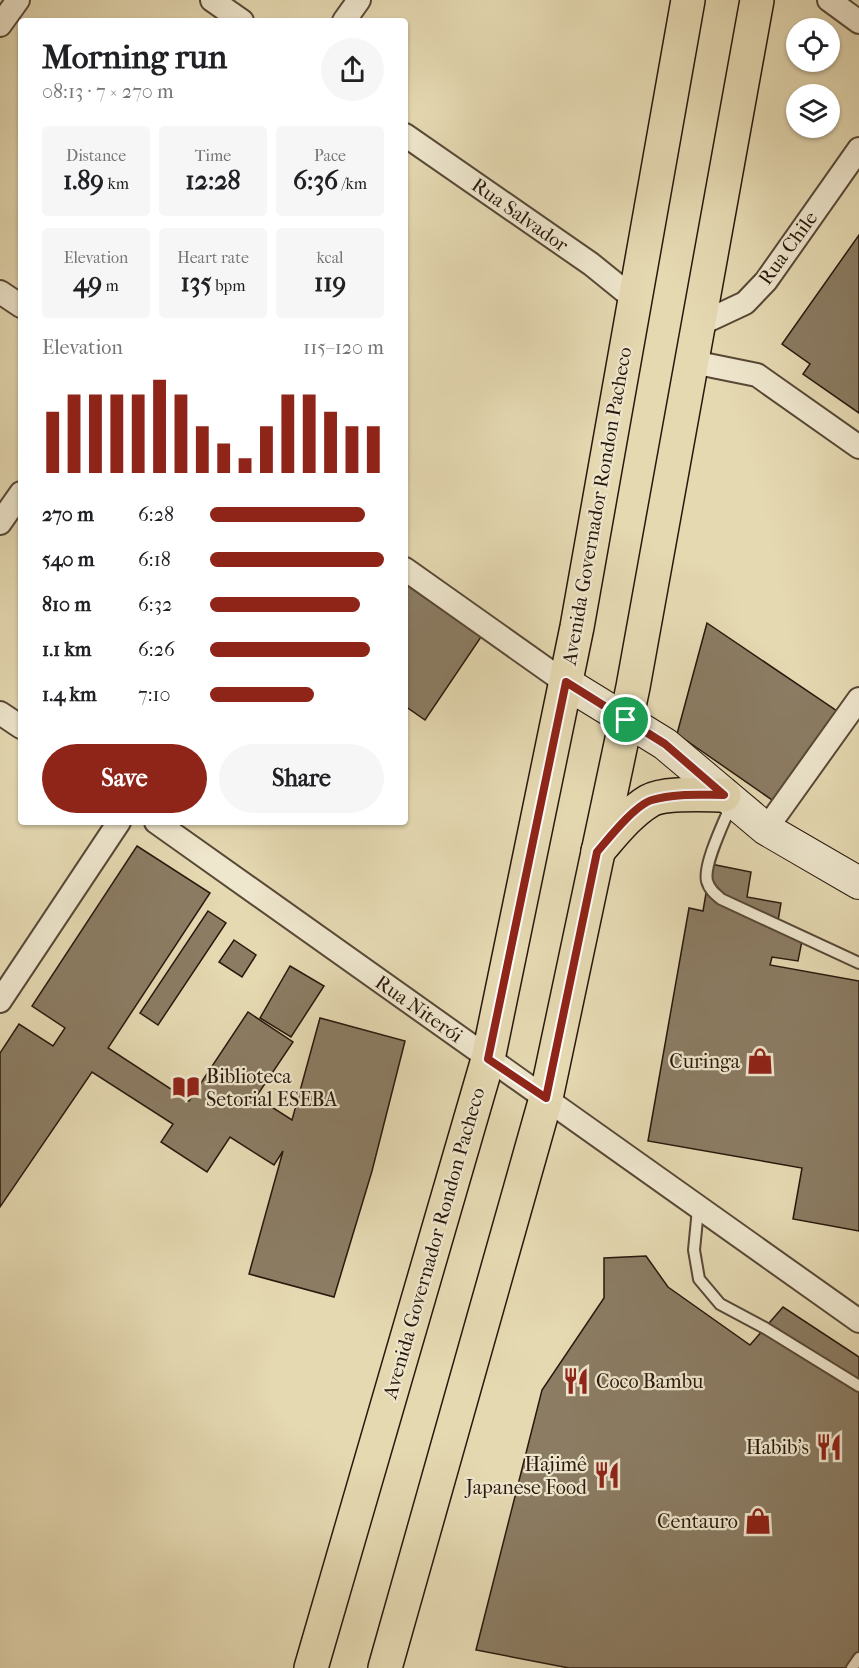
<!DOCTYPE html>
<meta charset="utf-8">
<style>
:root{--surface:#fff;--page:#f6f6f6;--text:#202124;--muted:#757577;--accent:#8f2418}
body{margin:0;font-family:"IM FELL French Canon",serif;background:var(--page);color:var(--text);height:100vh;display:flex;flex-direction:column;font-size:22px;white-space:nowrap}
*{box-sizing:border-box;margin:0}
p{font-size:20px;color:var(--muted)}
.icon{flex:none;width:33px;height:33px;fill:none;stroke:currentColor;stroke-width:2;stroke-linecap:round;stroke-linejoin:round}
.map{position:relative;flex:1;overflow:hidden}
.details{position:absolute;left:18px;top:18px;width:390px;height:807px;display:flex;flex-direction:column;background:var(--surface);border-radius:6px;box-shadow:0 2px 4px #0004}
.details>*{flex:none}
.fabs{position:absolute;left:786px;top:18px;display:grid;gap:12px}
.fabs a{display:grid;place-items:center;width:54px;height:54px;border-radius:50%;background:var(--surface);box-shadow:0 2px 4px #0004;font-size:30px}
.pin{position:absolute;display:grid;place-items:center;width:51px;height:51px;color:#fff;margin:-26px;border:3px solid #fff;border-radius:50%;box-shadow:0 2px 6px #0007}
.round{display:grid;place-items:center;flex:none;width:63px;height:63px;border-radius:32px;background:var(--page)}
.summary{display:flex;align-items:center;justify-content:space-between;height:102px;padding:0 24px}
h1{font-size:33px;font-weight:700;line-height:45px}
.stats{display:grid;grid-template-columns:repeat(3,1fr);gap:9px;height:102px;padding:6px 24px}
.stats div{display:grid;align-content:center;border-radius:6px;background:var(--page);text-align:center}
.stats b{font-size:26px;font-weight:700}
.stats small{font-size:16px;font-weight:400}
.stats p{font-size:16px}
.chart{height:168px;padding:12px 24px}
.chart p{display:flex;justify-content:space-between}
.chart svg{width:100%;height:108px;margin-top:6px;stroke:var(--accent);stroke-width:6}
.cta{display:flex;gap:12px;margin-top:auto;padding:12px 24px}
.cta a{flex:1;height:69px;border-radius:36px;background:var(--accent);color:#fff;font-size:24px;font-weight:700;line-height:69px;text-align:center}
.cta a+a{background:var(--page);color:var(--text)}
ul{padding:0 24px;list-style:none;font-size:20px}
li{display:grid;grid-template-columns:96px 72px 1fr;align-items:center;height:45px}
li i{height:15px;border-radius:8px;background:var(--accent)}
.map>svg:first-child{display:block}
</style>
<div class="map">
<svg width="859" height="1668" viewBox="0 0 859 1668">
<rect width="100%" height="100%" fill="#e5d9b2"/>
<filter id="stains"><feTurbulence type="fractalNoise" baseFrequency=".00333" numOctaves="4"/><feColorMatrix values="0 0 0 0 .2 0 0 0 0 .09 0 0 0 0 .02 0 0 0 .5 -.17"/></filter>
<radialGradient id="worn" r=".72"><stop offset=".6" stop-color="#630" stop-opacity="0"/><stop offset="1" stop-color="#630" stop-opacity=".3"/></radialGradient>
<!-- building -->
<g fill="#8b7c63" stroke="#29180d" stroke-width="1.5">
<polygon points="859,235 859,413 803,374 810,364 782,344"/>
<polygon points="405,584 481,637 425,720 405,706"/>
<polygon points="707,623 837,711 775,802 677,734"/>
<polygon points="137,846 210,893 108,1048 189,1101 248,1012 293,1042 256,1097 292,1120 320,1018 405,1041 372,1171 334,1297 249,1274 283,1151 274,1165 230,1137 207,1172 161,1142 173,1124 92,1072 0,1207 0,1053 19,1024 53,1046 65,1028 32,1006"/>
<polygon points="711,864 751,872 747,897 781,903 777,927 804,931 798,961 772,957 770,965 859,981 859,1231 793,1219 802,1168 648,1141 689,908 703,911"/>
<polygon points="208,911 226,923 158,1025 140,1013"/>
<polygon points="234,940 256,955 242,977 219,962"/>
<polygon points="290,966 324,986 291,1037 260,1018"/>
<polygon points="646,1256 668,1287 750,1345 783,1307 859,1357 859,1668 569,1668 476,1650 542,1390 604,1298 604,1258"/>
</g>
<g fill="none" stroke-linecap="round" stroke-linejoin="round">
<defs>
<g id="lane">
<path d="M731 805C724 822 703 865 707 881 709 889 715 894 721 899L859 963"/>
<polyline points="698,1209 694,1250 699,1279 720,1304 765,1328 859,1386"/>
<polyline points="852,1668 859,1658"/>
</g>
<g id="street">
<polyline points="212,0 242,21"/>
<polyline points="829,0 859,22"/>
<polyline points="344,21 359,0"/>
<polyline points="0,25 18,0"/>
<polyline points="405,135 591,264 633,298"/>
<polyline points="0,292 21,306"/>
<polyline points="698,325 745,303 766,281 859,149"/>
<polyline points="693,362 757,375 859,447"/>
<polyline points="0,523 21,493"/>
<polyline points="405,569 566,683"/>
<polyline points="0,713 21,727"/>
<polyline points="156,822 859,1321"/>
<polyline points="766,829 859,699"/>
<polyline points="0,1001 119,822"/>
</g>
<polyline id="secondary" points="566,683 665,744 766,829 859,883"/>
<g id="primary">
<path d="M598 851C613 834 629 813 649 801 664 792 705 795 724 795"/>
<polyline points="311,1668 488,1059 577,627 688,0"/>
<polyline points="385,1668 546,1098 633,687 757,0"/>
</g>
</defs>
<!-- lane casing -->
<use href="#lane" stroke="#584836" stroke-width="14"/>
<!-- street casing -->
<use href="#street" stroke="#584836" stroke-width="26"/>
<!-- secondary casing -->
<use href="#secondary" stroke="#29180d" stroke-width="34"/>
<!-- primary casing -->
<use href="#primary" stroke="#29180d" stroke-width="36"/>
<!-- lane -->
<use href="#lane" stroke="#eee6cd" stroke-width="10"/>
<!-- street -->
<use href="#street" stroke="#eee6cd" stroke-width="22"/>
<!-- secondary -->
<use href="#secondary" stroke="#eee6cd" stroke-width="32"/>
<!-- primary -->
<use href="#primary" stroke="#e5d9b2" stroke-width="33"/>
</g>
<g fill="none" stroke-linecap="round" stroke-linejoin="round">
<defs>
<path id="route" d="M566 682 665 744 724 795C701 795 675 793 652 800 635 805 609 838 597 852L546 1098 488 1059Z"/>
</defs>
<!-- route casing -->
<use href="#route" stroke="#fff" stroke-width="12"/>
<!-- route -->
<use href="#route" stroke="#8f2418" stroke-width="8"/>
</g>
<!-- icons -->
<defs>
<symbol id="shop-bare" viewBox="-9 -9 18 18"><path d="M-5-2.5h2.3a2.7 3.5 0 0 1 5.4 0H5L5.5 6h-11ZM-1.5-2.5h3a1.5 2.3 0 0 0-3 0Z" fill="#8f2418" stroke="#eee6cd" stroke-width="2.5" paint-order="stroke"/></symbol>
<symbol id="library-bare" viewBox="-9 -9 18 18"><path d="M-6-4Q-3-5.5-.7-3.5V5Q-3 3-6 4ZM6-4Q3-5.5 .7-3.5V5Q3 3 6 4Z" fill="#8f2418" stroke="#eee6cd" stroke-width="2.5" paint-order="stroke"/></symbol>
<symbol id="restaurant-bare" viewBox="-9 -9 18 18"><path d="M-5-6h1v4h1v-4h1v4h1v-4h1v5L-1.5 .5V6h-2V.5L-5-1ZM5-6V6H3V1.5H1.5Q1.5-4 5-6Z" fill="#8f2418" stroke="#eee6cd" stroke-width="2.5" paint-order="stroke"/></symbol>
</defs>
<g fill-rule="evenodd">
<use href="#shop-bare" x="741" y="1042" width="38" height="38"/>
<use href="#library-bare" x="167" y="1068" width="38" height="38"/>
<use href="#restaurant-bare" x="557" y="1362" width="38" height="38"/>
<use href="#restaurant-bare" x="810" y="1428" width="38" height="38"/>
<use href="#restaurant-bare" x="588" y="1456" width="38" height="38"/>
<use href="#shop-bare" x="739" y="1502" width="38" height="38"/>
</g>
<g text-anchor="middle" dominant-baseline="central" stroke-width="4.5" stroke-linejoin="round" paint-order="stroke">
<!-- street labels -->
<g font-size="20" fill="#29180d" stroke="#eee6cd">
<text transform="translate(520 215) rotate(35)">Rua Salvador</text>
<text transform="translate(788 248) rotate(-54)">Rua Chile</text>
<text transform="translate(597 506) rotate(-80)">Avenida Governador Rondon Pacheco</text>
<text transform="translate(419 1009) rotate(35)">Rua Niterói</text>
<text transform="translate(434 1243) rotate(-74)">Avenida Governador Rondon Pacheco</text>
</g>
<!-- poi labels -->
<g font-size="20" fill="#29180d" stroke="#eee6cd" text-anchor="end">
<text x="740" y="1061">Curinga</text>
<text x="206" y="1076" text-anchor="start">Biblioteca<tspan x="206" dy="23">Setorial ESEBA</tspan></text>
<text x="596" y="1381" text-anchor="start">Coco Bambu</text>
<text x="809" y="1447">Habib's</text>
<text x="587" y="1464">Hajimê<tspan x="587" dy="23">Japanese Food</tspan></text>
<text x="738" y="1521">Centauro</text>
</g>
</g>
<rect width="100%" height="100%" filter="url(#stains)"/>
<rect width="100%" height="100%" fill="url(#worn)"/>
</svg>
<div class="fabs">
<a><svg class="icon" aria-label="locate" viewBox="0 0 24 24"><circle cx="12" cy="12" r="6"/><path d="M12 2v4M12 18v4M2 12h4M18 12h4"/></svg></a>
<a><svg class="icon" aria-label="layers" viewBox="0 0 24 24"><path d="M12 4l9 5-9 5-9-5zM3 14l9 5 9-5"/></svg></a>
</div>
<div class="pin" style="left:626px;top:720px;background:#1e9e55"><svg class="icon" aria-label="arrive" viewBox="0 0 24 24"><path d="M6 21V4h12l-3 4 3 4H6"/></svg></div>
<section class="details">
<div class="summary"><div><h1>Morning run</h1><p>08:13 · 7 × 270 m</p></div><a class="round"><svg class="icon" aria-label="share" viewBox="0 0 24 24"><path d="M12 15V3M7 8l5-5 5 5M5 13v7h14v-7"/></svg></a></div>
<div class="stats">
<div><p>Distance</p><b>1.89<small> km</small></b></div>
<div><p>Time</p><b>12:28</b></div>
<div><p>Pace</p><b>6:36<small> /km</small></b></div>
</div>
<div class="stats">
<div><p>Elevation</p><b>49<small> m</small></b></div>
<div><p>Heart rate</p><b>135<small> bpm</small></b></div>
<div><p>kcal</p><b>119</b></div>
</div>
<div class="chart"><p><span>Elevation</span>115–120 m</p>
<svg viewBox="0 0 160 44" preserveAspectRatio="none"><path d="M5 44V19M15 44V12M25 44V12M35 44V12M45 44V12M55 44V6M65 44V12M75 44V25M85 44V32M95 44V38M105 44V25M115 44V12M125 44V12M135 44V19M145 44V25M155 44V25"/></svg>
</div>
<ul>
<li><b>270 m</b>6:28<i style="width:89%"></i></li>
<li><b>540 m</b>6:18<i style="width:100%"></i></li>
<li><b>810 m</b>6:32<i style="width:86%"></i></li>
<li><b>1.1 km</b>6:26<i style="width:92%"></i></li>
<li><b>1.4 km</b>7:10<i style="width:60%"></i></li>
</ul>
<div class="cta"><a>Save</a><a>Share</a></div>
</section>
</div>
